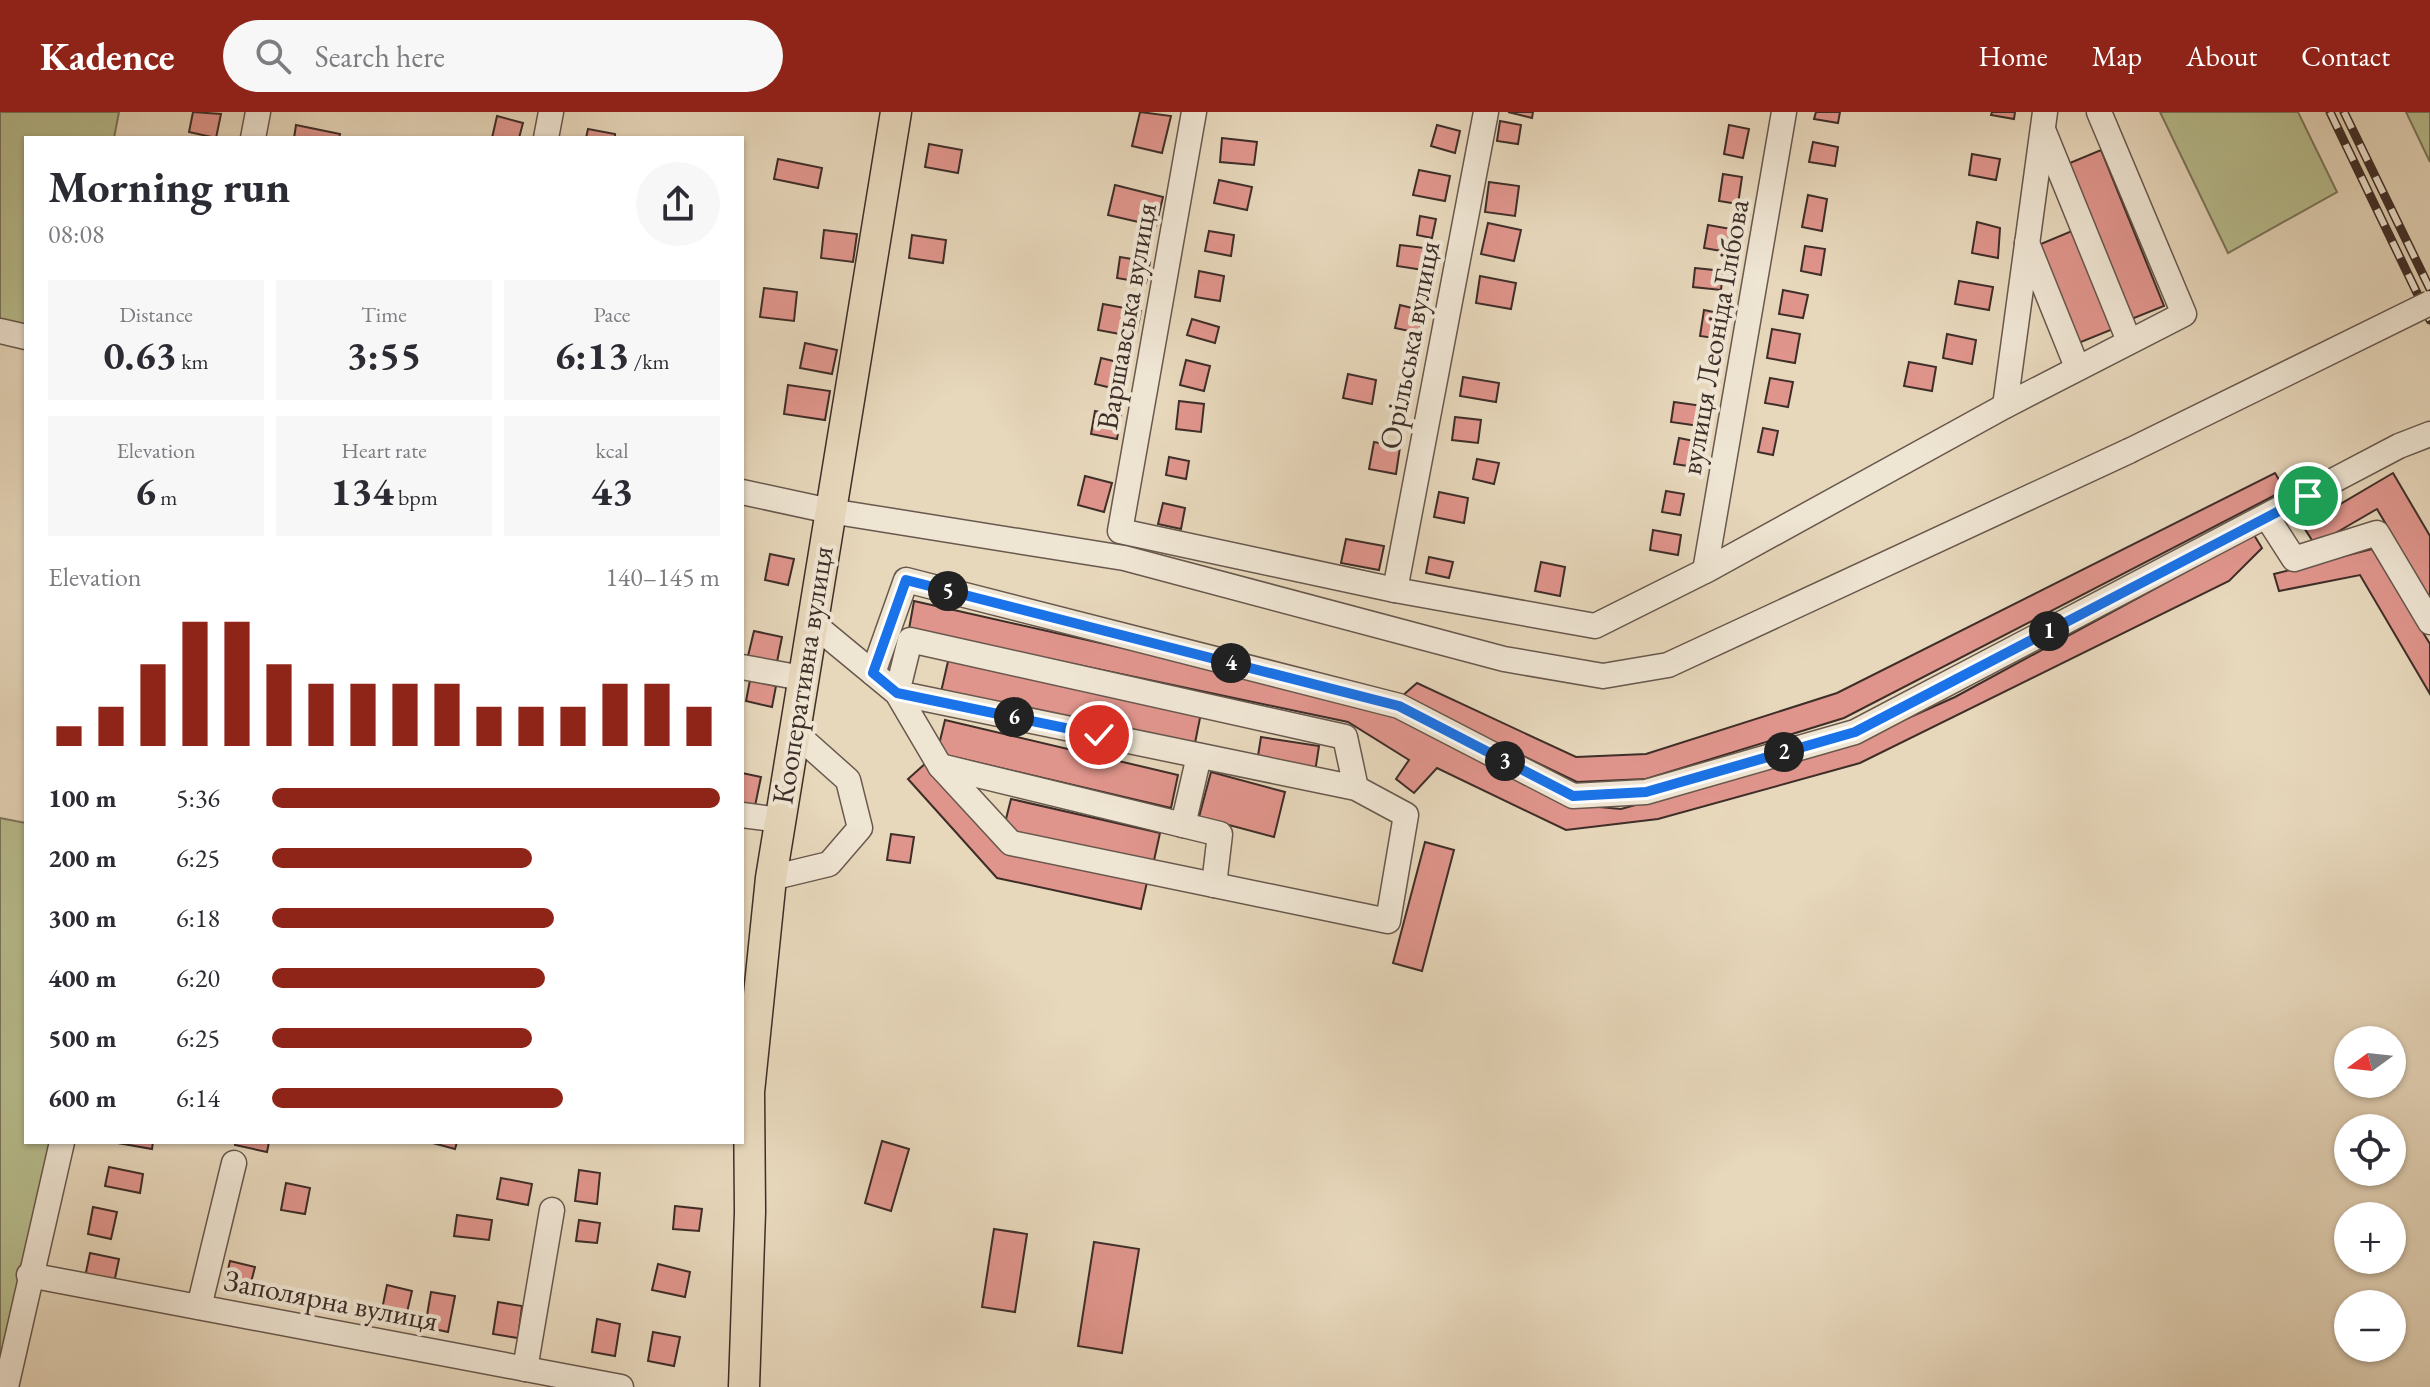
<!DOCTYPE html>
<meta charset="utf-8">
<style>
:root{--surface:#fff;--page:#f7f7f7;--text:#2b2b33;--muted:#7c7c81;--accent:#8f2418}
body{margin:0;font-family:"EB Garamond",serif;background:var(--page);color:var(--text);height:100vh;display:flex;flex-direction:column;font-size:30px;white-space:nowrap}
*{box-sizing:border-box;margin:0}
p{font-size:26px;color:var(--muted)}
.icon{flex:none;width:44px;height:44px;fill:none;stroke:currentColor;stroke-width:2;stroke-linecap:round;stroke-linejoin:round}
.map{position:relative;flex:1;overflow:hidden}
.sheet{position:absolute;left:24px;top:24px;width:720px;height:1008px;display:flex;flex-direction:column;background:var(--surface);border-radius:0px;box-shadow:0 2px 6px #0004}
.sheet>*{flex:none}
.needle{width:52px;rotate:255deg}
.buttons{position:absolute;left:2334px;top:914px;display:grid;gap:16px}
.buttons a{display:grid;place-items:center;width:72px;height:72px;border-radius:50%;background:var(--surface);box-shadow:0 2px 6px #0004;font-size:40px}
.pin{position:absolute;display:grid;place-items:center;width:68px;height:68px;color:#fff;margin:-34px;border:4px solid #fff;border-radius:50%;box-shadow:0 2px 8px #0007}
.km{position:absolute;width:40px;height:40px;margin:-20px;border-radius:50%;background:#222;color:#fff;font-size:22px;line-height:40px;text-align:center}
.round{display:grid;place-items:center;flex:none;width:84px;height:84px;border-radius:42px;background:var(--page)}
.summary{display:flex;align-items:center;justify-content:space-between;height:136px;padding:0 24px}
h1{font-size:44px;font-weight:700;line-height:60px}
.figures{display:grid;grid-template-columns:repeat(3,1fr);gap:12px;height:136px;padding:8px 24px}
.figures div{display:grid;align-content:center;border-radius:0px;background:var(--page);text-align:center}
.figures b{font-size:40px;font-weight:700}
.figures small{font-size:22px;font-weight:400}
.figures p{font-size:22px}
.chart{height:224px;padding:16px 24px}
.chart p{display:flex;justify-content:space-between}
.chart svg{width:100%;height:144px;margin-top:8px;stroke:var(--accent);stroke-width:6}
ul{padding:0 24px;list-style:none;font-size:26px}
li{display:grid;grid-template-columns:128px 96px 1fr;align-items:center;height:60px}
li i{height:20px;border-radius:10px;background:var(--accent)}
header{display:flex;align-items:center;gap:48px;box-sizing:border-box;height:112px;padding:0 40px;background:var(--accent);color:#fff}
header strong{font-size:38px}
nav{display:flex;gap:44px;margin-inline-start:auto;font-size:28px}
.search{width:560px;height:72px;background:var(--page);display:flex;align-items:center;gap:20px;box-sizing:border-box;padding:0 28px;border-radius:44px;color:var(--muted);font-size:30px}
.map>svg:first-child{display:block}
</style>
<header>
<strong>Kadence</strong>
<div class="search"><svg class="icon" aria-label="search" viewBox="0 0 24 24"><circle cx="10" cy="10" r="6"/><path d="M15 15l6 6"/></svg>Search here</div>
<nav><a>Home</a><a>Map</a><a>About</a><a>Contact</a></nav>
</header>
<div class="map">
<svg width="2430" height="1275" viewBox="0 0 2430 1275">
<rect width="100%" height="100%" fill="#e7d7bb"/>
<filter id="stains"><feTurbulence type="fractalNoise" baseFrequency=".0025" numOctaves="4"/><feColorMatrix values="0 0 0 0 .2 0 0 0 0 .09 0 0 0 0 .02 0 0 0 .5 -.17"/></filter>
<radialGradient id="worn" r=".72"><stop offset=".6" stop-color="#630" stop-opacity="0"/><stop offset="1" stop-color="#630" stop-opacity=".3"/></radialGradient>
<!-- green -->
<g fill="#b8bd8e" stroke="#7b765b" stroke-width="2">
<polygon points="0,0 119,0 114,26 26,26 26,225 0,219"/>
<polygon points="2160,0 2298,0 2337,80 2228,141"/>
<polygon points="2406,0 2430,0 2430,50"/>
<polygon points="0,706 26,711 26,1030 62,1030 0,1275"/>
</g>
<!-- building -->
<g fill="#e0958c" stroke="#3e2e28" stroke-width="2">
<polygon points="193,0 221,2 216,26 189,20"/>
<polygon points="1140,0 1171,4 1162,41 1132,34"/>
<polygon points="1508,0 1533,0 1532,6"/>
<polygon points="1816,0 1840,0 1838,11 1814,7"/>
<polygon points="1992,0 2015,0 2014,7 1991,3"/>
<polygon points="497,4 523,11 519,26 492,26"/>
<polygon points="1500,9 1521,13 1518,32 1497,29"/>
<polygon points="296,13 340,22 339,26 294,26"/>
<polygon points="1437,13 1460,19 1455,41 1431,34"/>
<polygon points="1729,13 1749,17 1743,46 1724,42"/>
<polygon points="588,17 615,22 615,26 586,26"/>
<polygon points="1222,26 1257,30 1254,53 1220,50"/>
<polygon points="1813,30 1838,35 1835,54 1809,50"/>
<polygon points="929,32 962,38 958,61 925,55"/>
<polygon points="2101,38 2164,194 2129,208 2065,53"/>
<polygon points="1972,42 2000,47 1996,68 1969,63"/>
<polygon points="778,47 822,56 818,76 774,67"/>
<polygon points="1419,58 1450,64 1445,89 1413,83"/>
<polygon points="1723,62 1742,65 1738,92 1719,89"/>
<polygon points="1219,68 1252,75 1247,98 1214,91"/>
<polygon points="1489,70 1519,74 1515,104 1485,100"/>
<polygon points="1115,73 1163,85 1156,114 1108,103"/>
<polygon points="1808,83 1827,87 1822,119 1802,115"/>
<polygon points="1420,104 1436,107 1432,126 1417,123"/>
<polygon points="1977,110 2000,116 1998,146 1972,141"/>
<polygon points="1488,111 1521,118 1514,149 1481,142"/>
<polygon points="1708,113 1731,117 1727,140 1704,136"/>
<polygon points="2079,116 2118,215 2076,232 2036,134"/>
<polygon points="824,118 857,122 853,150 821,146"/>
<polygon points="1209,119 1234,123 1231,144 1205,139"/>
<polygon points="912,123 946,128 943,151 909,146"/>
<polygon points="1400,133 1433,137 1430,159 1397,154"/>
<polygon points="1805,134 1825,137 1821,163 1801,159"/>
<polygon points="1120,145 1150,150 1146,171 1117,166"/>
<polygon points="1695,156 1723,159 1721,178 1693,175"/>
<polygon points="1199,159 1224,164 1220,189 1195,185"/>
<polygon points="1480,164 1516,171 1511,197 1476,191"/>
<polygon points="1959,169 1993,175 1989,198 1955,192"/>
<polygon points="764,176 797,180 794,209 760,205"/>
<polygon points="1783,178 1808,183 1803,206 1779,202"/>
<polygon points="1103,192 1141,199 1136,225 1098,218"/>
<polygon points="1400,193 1424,199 1419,221 1395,216"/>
<polygon points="1704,198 1719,201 1714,226 1700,224"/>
<polygon points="1192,207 1219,215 1215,231 1187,223"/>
<polygon points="1772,217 1800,222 1795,251 1767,246"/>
<polygon points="1947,222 1976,228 1972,252 1943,246"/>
<polygon points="805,231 837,238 832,262 800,256"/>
<polygon points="1101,246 1130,253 1124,279 1095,272"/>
<polygon points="1186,248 1210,254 1204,279 1180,273"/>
<polygon points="1909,250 1936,255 1932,279 1904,274"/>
<polygon points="1348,262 1376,268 1372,292 1343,286"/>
<polygon points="1463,265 1499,271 1496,290 1460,284"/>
<polygon points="1770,266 1793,270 1788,295 1765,291"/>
<polygon points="788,273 830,279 825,308 784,302"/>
<polygon points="1179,289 1204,292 1201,320 1176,317"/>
<polygon points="1674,290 1703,294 1700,314 1671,310"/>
<polygon points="1095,299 1121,304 1117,327 1091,322"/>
<polygon points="1455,305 1481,308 1478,331 1452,328"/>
<polygon points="1763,316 1778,319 1773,343 1758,340"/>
<polygon points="1679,326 1699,330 1695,355 1674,352"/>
<polygon points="1374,330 1400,335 1396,362 1369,357"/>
<polygon points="1169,345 1189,349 1186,367 1166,363"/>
<polygon points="1477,347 1499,351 1494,372 1473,367"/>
<polygon points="2275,361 2285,378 1844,606 1646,667 1577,670 1401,585 1417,571 1576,645 1646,642 1837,581"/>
<polygon points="2393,361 2430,424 2430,487 2377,397 2315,433 2303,414"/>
<polygon points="1085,364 1112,371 1104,400 1078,393"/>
<polygon points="1666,379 1684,382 1680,403 1662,400"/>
<polygon points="1439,380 1468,386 1464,411 1434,405"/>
<polygon points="1163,391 1185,396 1181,417 1158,412"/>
<polygon points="1653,418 1681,423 1678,443 1650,438"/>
<polygon points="2254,423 2262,436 2229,469 1860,651 1658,707 1566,718 1437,656 1414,681 1396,667 1409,648 1348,610 909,517 914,489 1379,594 1566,692 1621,697 1839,637 1955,585"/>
<polygon points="1346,427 1384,434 1379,458 1341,451"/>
<polygon points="2372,437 2430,532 2430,582 2360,463 2279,479 2274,462"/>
<polygon points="770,442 794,447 788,473 765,468"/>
<polygon points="1429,445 1453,450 1449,466 1426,461"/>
<polygon points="1541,450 1565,455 1560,484 1535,479"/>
<polygon points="754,519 782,525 777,550 748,544"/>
<polygon points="949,545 1201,601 1194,636 941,580"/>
<polygon points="750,568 776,574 772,595 746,589"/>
<polygon points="945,608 1178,663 1171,696 937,641"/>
<polygon points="1261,625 1319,634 1315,660 1257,650"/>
<polygon points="927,650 1009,741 1147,770 1141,797 997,766 908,667"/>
<polygon points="1211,660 1285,680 1274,725 1199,705"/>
<polygon points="742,661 761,665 755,694 742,691"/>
<polygon points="1011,687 1160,721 1153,753 1003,719"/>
<polygon points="891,722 914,725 910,751 887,748"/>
<polygon points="1425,730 1454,738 1422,859 1393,851"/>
<polygon points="882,1029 909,1037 891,1099 865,1091"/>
<polygon points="112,1030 153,1030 152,1037"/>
<polygon points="235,1030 269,1030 267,1040 235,1033"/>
<polygon points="429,1030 457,1030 455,1037"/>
<polygon points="109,1055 143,1062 140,1081 105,1074"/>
<polygon points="579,1058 600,1061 597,1092 575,1089"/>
<polygon points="501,1066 532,1072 528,1093 497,1087"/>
<polygon points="286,1071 310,1076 305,1102 281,1098"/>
<polygon points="675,1094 702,1097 699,1119 673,1117"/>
<polygon points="93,1095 117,1100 111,1127 88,1122"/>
<polygon points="457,1103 492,1108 489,1128 454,1124"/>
<polygon points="579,1108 600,1111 597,1131 576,1129"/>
<polygon points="994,1117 1027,1122 1015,1200 982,1195"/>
<polygon points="1094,1130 1139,1137 1122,1241 1078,1234"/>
<polygon points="90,1141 119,1147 114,1171 85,1165"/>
<polygon points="230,1149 255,1155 248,1182 224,1176"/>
<polygon points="658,1152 690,1160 685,1185 652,1178"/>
<polygon points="387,1173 412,1179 404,1213 380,1207"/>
<polygon points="431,1180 455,1184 448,1220 425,1215"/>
<polygon points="498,1190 522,1194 518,1226 493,1222"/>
<polygon points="597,1207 620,1212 615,1244 592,1240"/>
<polygon points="653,1220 680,1225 674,1254 648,1249"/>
</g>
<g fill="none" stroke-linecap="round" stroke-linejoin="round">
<defs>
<g id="minor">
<polyline points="1194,0 1120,419 1395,478 1595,514 1709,457 2005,294 2184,202 2099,0"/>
<polyline points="2044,20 2129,229"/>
<polyline points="253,26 258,0"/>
<polyline points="546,26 551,0"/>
<polyline points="2027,131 2077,255"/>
<polyline points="0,219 26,225"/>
<polyline points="2005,294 2045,0"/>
<polyline points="742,380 830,399 1124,446 1504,547 1603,564 1668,553 2129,339"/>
<polyline points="2267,405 2294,447 2377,421 2430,510"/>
<polyline points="1705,459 1784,0"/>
<polyline points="1395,478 1486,0"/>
<polyline points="811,510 897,581 940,654 1011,731 1388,809 1406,703 1356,676 897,581 910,528 1345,625 1356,676"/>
<polyline points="742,555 802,566"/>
<polyline points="873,561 906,468 1399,594 1573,684 1646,680 1855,620 2399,334 2430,322"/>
<polyline points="940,654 1220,722 1214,773"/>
<polyline points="742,703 779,708"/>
<polyline points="1183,713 1199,644"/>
<polyline points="771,766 829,752 860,716 848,668 793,619"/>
<polyline points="29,1163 621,1275"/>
<polyline points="199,1195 234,1051"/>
<polyline points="525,1257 552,1098"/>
<polyline points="6,1275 62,1030"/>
</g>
<polyline id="major" points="744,1275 750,1100 749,980 771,766 896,0"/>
</defs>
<!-- minor casing -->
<use href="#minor" stroke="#68584d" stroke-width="27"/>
<!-- major casing -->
<use href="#major" stroke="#3e2e28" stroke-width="33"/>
<!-- minor -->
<use href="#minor" stroke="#efe5d3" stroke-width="24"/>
<!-- major -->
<use href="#major" stroke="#e7d7bb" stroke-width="30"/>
<defs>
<g id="rail">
<polyline points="2330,0 2430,208"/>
<polyline points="2344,0 2430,177"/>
</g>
</defs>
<!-- rail casing -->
<use href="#rail" stroke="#3e2e28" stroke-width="9"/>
<!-- rail -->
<use href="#rail" stroke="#efe5d3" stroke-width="6" stroke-dasharray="18" stroke-linecap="butt"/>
<defs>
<polyline id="minor-bridge" points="2129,339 2430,191"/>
</defs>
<!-- minor-bridge casing -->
<use href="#minor-bridge" stroke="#68584d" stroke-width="27" stroke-linecap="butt"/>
<!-- minor-bridge -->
<use href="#minor-bridge" stroke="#efe5d3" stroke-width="24"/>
</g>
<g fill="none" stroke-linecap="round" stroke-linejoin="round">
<defs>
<polyline id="route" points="1099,623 897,581 873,561 906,468 1399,594 1573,684 1646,680 1855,620 2308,384"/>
</defs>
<!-- route casing -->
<use href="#route" stroke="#fff" stroke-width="16"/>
<!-- route -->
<use href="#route" stroke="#1a73e8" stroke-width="10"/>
</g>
<g text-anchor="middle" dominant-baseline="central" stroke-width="8" stroke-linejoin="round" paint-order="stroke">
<!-- street labels -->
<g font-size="30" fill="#3e2e28" stroke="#efe5d3">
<text transform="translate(1126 204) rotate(-80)">Варшавська вулиця</text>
<text transform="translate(1714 225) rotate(-80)">вулиця Леоніда Глібова</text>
<text transform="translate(1409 233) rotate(-79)">Орільська вулиця</text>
<text transform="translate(802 563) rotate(-81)">Кооперативна вулиця</text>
<text transform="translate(331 1188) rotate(11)">Заполярна вулиця</text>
</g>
</g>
<rect width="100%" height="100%" filter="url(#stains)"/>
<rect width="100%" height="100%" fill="url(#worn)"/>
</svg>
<div class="buttons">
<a><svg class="needle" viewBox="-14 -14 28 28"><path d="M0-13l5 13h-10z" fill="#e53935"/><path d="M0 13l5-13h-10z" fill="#7c7c81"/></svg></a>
<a><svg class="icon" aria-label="locate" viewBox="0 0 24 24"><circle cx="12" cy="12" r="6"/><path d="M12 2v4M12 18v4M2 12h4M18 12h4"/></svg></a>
<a>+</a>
<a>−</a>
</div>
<div class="pin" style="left:2308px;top:384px;background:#1e9e55"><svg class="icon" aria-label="arrive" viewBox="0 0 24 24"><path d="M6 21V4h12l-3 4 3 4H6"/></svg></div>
<div class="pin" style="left:1099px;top:623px;background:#d93025"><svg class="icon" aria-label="check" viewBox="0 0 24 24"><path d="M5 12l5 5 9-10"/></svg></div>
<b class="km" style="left:2049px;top:519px">1</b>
<b class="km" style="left:1784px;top:640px">2</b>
<b class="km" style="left:1505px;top:649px">3</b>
<b class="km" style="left:1231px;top:551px">4</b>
<b class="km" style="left:948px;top:479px">5</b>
<b class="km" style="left:1014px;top:605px">6</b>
<section class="sheet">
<div class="summary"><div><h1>Morning run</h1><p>08:08</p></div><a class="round"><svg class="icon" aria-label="share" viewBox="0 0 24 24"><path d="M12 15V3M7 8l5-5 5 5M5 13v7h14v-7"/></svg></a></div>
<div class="figures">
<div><p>Distance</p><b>0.63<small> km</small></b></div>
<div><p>Time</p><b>3:55</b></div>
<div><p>Pace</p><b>6:13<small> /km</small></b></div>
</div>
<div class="figures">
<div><p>Elevation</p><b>6<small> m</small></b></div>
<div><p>Heart rate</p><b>134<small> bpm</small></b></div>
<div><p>kcal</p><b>43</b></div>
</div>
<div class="chart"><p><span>Elevation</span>140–145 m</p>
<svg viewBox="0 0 160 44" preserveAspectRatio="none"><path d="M5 44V38M15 44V32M25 44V19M35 44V6M45 44V6M55 44V19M65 44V25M75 44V25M85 44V25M95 44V25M105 44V32M115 44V32M125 44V32M135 44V25M145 44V25M155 44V32"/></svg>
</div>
<ul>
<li><b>100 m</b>5:36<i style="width:100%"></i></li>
<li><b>200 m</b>6:25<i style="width:58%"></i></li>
<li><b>300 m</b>6:18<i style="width:63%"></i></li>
<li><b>400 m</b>6:20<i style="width:61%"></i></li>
<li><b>500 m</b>6:25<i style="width:58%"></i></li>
<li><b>600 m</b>6:14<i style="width:65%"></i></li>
</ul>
</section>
</div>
